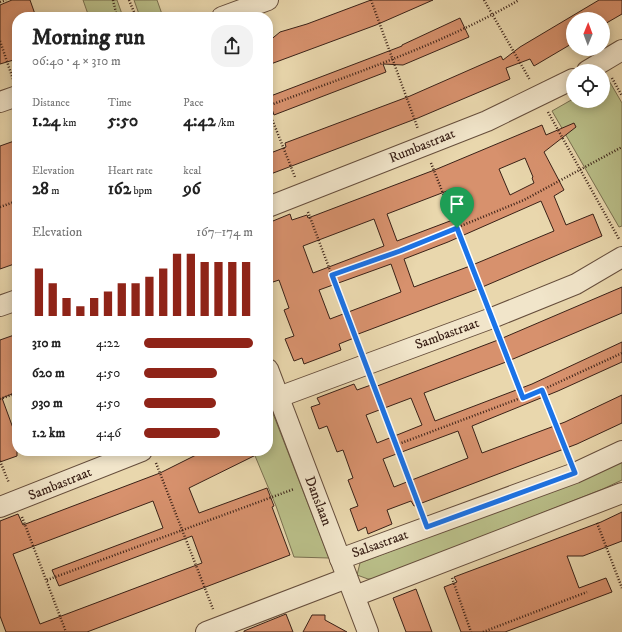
<!DOCTYPE html>
<meta charset="utf-8">
<style>
:root{--surface:#fff;--page:#f2f2f2;--text:#222;--muted:#767676;--accent:#8f2418}
body{margin:0;font-family:"IM FELL DW Pica",serif;background:var(--page);color:var(--text);height:100vh;display:flex;flex-direction:column;font-size:15px;white-space:nowrap}
*{box-sizing:border-box;margin:0}
p{font-size:13px;color:var(--muted)}
.icon{flex:none;width:22px;height:22px;fill:none;stroke:currentColor;stroke-width:2;stroke-linecap:round;stroke-linejoin:round}
.map{position:relative;flex:1;overflow:hidden}
.panel{position:absolute;left:12px;top:12px;width:261px;height:444px;display:flex;flex-direction:column;background:var(--surface);border-radius:16px;box-shadow:0 2px 10px #0003}
.panel>*{flex:none}
.needle{width:26px;rotate:1deg}
.buttons{position:absolute;left:566px;top:12px;display:grid;gap:8px}
.buttons a{display:grid;place-items:center;width:44px;height:44px;border-radius:50%;background:var(--surface);box-shadow:0 2px 10px #0003;font-size:20px}
.pin{position:absolute;display:grid;place-items:center;width:34px;height:34px;color:#fff;margin:-41px -17px;border-radius:50% 50% 50% 0;rotate:-45deg;box-shadow:0 0 4px #0007}
.pin .icon{rotate:45deg}
.round{display:grid;place-items:center;flex:none;width:42px;height:42px;border-radius:16px;background:var(--page)}
.head{display:flex;align-items:center;justify-content:space-between;height:68px;padding:0 20px}
h1{font-size:22px;font-weight:700;line-height:30px}
.stats{display:grid;grid-template-columns:repeat(3,1fr);gap:6px;height:68px;padding:4px 20px}
.stats div{display:grid;align-content:center}
.stats b{font-size:17px;font-weight:700}
.stats small{font-size:11px;font-weight:400}
.stats p{font-size:11px}
.chart{height:112px;padding:8px 20px}
.chart p{display:flex;justify-content:space-between}
.chart svg{width:100%;height:72px;margin-top:4px;stroke:var(--accent);stroke-width:6}
ul{padding:0 20px;list-style:none;font-size:13px}
li{display:grid;grid-template-columns:64px 48px 1fr;align-items:center;height:30px}
li i{height:10px;border-radius:5px;background:var(--accent)}
.map>svg:first-child{display:block}
</style>
<div class="map">
<svg width="622" height="632" viewBox="0 0 622 632">
<rect width="100%" height="100%" fill="#e9d7ad"/>
<filter id="stains"><feTurbulence type="fractalNoise" baseFrequency=".005" numOctaves="4"/><feColorMatrix values="0 0 0 0 .2 0 0 0 0 .09 0 0 0 0 .02 0 0 0 .5 -.17"/></filter>
<radialGradient id="worn" r=".72"><stop offset=".6" stop-color="#630" stop-opacity="0"/><stop offset="1" stop-color="#630" stop-opacity=".3"/></radialGradient>
<!-- green -->
<g fill="#b9be88" stroke="#7a7050">
<polygon points="83,0 117,0 123,17 89,17"/>
<polygon points="134,0 157,0 163,17 140,17"/>
<polygon points="608,79 622,103 622,226 619,227 552,111 573,99 573,101 603,101 603,82"/>
<polygon points="272,411 329,558 294,557 276,506 253,451 268,451 268,414"/>
<polygon points="622,459 622,480 603,489 374,579 368,579 357,575 360,563 595,472"/>
</g>
<!-- building -->
<g fill="#d7916d" stroke="#3a2117" fill-rule="evenodd">
<polygon points="12,0 30,0 36,17 17,17 17,59 0,64 0,5"/>
<polygon points="371,0 433,0 376,25 268,65 268,42 280,32 307,24"/>
<polygon points="599,0 622,0 622,14 603,25 603,19 573,19 573,43 534,66 530,59 506,68 510,79 418,118 268,175 268,154 286,147 285,143 410,96 501,56 503,60 520,47"/>
<polygon points="460,18 469,37 403,65 383,64 386,72 274,115 268,97 402,46 402,45"/>
<path d="M574 123 576 127 544 152 564 190 554 196 566 225 593 214 602 236 480 288 353 336 354 338 339 344 341 350 304 364 302 358 294 361 285 339 294 336 284 310 289 308 279 280 273 282 268 269V223L290 214 292 220 307 215 308 218 437 169 542 125 546 135ZM525 158 533 177 532 178 534 183 510 195 499 169ZM447 191 458 218 397 241 387 214ZM541 201 554 231 470 266 414 287 404 259 448 242ZM374 219 384 246 313 273 303 246ZM391 264 401 292 330 319 319 290Z"/>
<polygon points="17,140 17,263 0,269 0,146"/>
<path d="M622 287V313L506 362 424 393 435 421 532 384 622 342V362L558 391 472 426 482 453 565 422 622 395V423L577 444 414 506 411 501 387 510 392 524 368 534 366 527 358 531 350 509 358 506 348 480 353 478 343 450 337 452 327 426 319 429 311 407 320 404 317 398 354 384 357 390 371 385 372 388 498 340ZM411 398 422 425 377 443 366 415ZM458 431 468 458 394 487 383 459Z"/>
<polygon points="17,334 17,392 2,398 17,439 17,456 0,462 0,340"/>
<path d="M204 451H264L189 488 199 513 267 488 274 506 272 507 290 555 87 632H6L0 616V521L18 514 23 525 160 473ZM153 501 163 528 52 570 59 586 192 536 202 563 40 624 13 554Z"/>
<polygon points="622,512 622,541 583,556 567,556 579,588 606,578 612,592 505,632 461,632 444,587 457,582 454,577 601,522"/>
<polygon points="416,589 422,605 432,632 406,632 393,598"/>
<polygon points="286,614 293,632 244,632 244,631"/>
<polygon points="312,615 325,615 325,620 347,632 303,632"/>
</g>
<g fill="none" stroke-linecap="round" stroke-linejoin="round">
<defs>
<g id="street">
<polyline points="222,17 268,0"/>
<polyline points="587,71 622,50"/>
<polyline points="0,102 17,96"/>
<polyline points="268,207 487,121 573,79"/>
<polyline points="0,306 17,300"/>
<polyline points="268,369 368,632"/>
<polyline points="268,401 492,318 576,284 622,257"/>
<polyline points="0,507 142,451"/>
<polyline points="340,559 575,473 622,451"/>
<polyline points="355,596 622,493"/>
<polyline points="206,632 347,578"/>
</g>
</defs>
<!-- street casing -->
<use href="#street" stroke="#664e3c" stroke-width="22"/>
<!-- path -->
<g stroke="#3a2117" stroke-width="2.5" stroke-dasharray="1 2" stroke-linecap="butt">
<polyline points="113,0 117,17"/>
<polyline points="129,0 136,17"/>
<polyline points="371,0 418,129"/>
<polyline points="484,0 530,80"/>
<polyline points="0,2 6,0"/>
<polyline points="0,41 13,79"/>
<polyline points="612,78 622,96"/>
<path d="M268 106C352 74 441 45 519 0"/>
<polyline points="268,109 295,177"/>
<polyline points="548,112 619,239"/>
<polyline points="431,163 485,300"/>
<polyline points="0,207 17,201"/>
<polyline points="308,212 359,347"/>
<polyline points="332,275 400,251 524,200 622,147"/>
<polyline points="498,335 523,398"/>
<polyline points="372,382 420,510"/>
<polyline points="542,390 568,457"/>
<polyline points="0,399 17,393"/>
<polyline points="396,445 542,390 622,353"/>
<polyline points="0,461 9,483"/>
<polyline points="156,463 213,609"/>
<polyline points="22,517 66,632"/>
<polyline points="597,523 622,588"/>
<polyline points="452,578 471,632"/>
<polyline points="47,580 294,489"/>
<polyline points="483,632 587,592"/>
</g>
<!-- street -->
<use href="#street" stroke="#f1e5ca" stroke-width="20"/>
</g>
<g fill="none" stroke-linecap="round" stroke-linejoin="round">
<defs>
<polygon id="route" points="457,228 523,398 542,390 575,473 427,527 332,275 400,251"/>
</defs>
<!-- route casing -->
<use href="#route" stroke="#fff" stroke-width="8"/>
<!-- route -->
<use href="#route" stroke="#1a73e8" stroke-width="5"/>
</g>
<g text-anchor="middle" dominant-baseline="central" stroke-width="3" stroke-linejoin="round" paint-order="stroke">
<!-- street labels -->
<g font-size="14" fill="#3a2117" stroke="#f1e5ca">
<text transform="translate(422 146) rotate(-22)">Rumbastraat</text>
<text transform="translate(447 334) rotate(-20)">Sambastraat</text>
<text transform="translate(60 484) rotate(-22)">Sambastraat</text>
<text transform="translate(318 501) rotate(69)">Danslaan</text>
<text transform="translate(380 544) rotate(-20)">Salsastraat</text>
</g>
</g>
<rect width="100%" height="100%" filter="url(#stains)"/>
<rect width="100%" height="100%" fill="url(#worn)"/>
</svg>
<div class="buttons">
<a><svg class="needle" viewBox="-14 -14 28 28"><path d="M0-13l5 13h-10z" fill="#e53935"/><path d="M0 13l5-13h-10z" fill="#767676"/></svg></a>
<a><svg class="icon" aria-label="locate" viewBox="0 0 24 24"><circle cx="12" cy="12" r="6"/><path d="M12 2v4M12 18v4M2 12h4M18 12h4"/></svg></a>
</div>
<div class="pin" style="left:457px;top:228px;background:#1e9e55"><svg class="icon" aria-label="arrive" viewBox="0 0 24 24"><path d="M6 21V4h12l-3 4 3 4H6"/></svg></div>
<section class="panel">
<div class="head"><div><h1>Morning run</h1><p>06:40 · 4 × 310 m</p></div><a class="round"><svg class="icon" aria-label="share" viewBox="0 0 24 24"><path d="M12 15V3M7 8l5-5 5 5M5 13v7h14v-7"/></svg></a></div>
<div class="stats">
<div><p>Distance</p><b>1.24<small> km</small></b></div>
<div><p>Time</p><b>5:50</b></div>
<div><p>Pace</p><b>4:42<small> /km</small></b></div>
</div>
<div class="stats">
<div><p>Elevation</p><b>28<small> m</small></b></div>
<div><p>Heart rate</p><b>162<small> bpm</small></b></div>
<div><p>kcal</p><b>96</b></div>
</div>
<div class="chart"><p><span>Elevation</span>167–174 m</p>
<svg viewBox="0 0 160 44" preserveAspectRatio="none"><path d="M5 44V15M15 44V24M25 44V33M35 44V38M45 44V33M55 44V29M65 44V24M75 44V24M85 44V20M95 44V15M105 44V6M115 44V6M125 44V11M135 44V11M145 44V11M155 44V11"/></svg>
</div>
<ul>
<li><b>310 m</b>4:22<i style="width:100%"></i></li>
<li><b>620 m</b>4:50<i style="width:67%"></i></li>
<li><b>930 m</b>4:50<i style="width:66%"></i></li>
<li><b>1.2 km</b>4:46<i style="width:70%"></i></li>
</ul>
</section>
</div>
